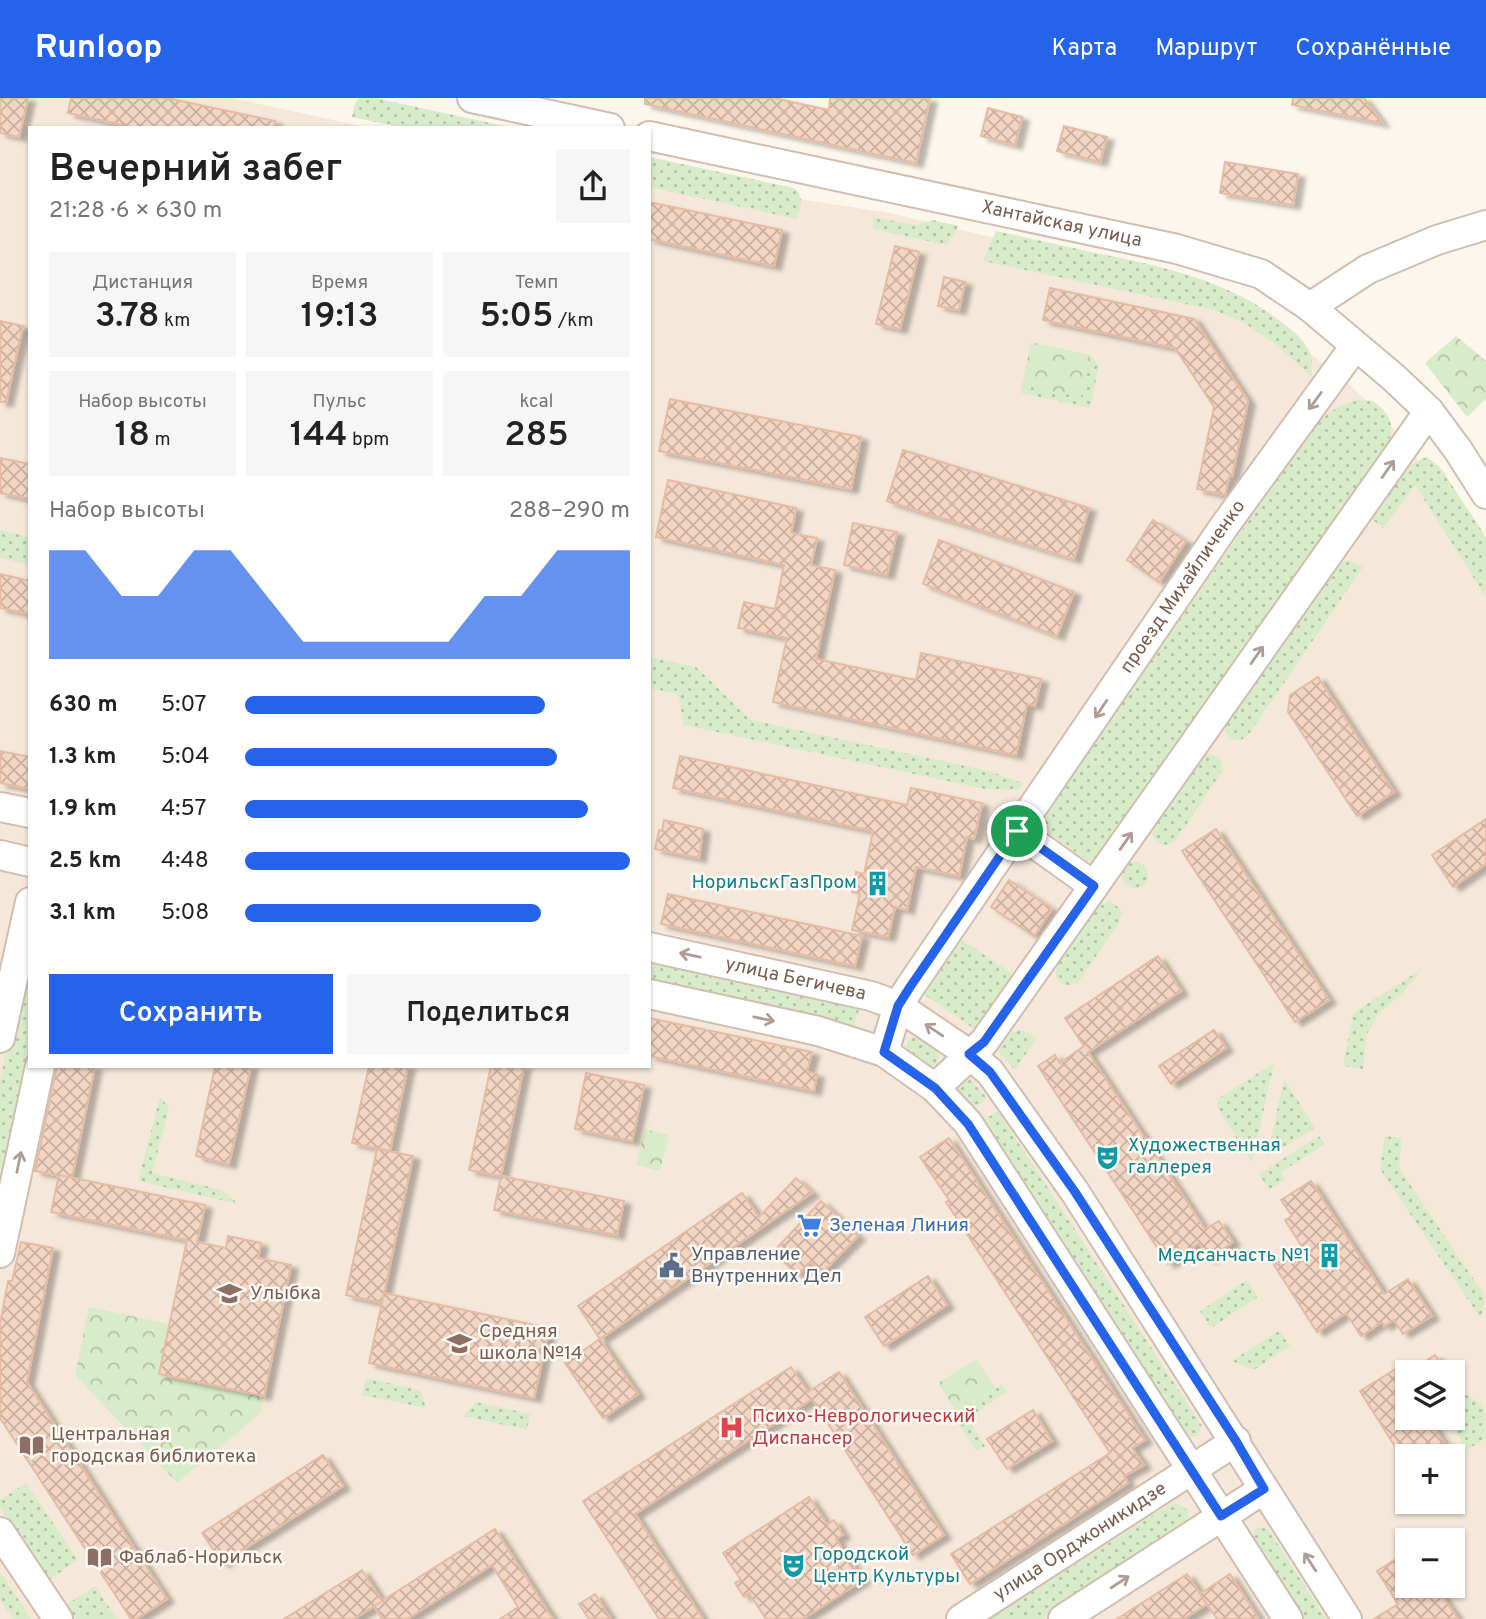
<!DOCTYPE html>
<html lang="ru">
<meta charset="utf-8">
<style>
:root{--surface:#fff;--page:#f6f6f6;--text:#222;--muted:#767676;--accent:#2563eb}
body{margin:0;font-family:Overpass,sans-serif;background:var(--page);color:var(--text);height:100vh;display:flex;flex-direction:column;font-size:26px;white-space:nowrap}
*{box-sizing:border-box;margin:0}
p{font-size:23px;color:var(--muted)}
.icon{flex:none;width:38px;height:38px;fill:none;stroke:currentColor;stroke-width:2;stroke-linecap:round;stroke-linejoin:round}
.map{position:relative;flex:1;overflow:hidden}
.drawer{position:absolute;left:28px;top:28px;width:623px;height:942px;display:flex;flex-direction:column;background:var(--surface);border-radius:0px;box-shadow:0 2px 5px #0004}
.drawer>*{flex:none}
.fabs{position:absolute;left:1395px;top:1262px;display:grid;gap:14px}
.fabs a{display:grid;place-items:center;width:70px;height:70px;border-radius:0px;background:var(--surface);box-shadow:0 2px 5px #0004;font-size:35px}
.pin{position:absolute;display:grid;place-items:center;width:60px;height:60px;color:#fff;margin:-30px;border:4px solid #fff;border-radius:50%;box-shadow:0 2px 7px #0007}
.round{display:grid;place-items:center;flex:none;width:74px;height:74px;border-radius:0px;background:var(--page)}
.summary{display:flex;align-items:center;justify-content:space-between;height:119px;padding:0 21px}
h1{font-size:38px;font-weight:600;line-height:52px}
.metrics{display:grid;grid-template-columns:repeat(3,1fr);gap:10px;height:119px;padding:7px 21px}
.metrics div{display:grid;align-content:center;border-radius:0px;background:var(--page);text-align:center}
.metrics b{font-size:35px;font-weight:600}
.metrics small{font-size:19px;font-weight:400}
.metrics p{font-size:19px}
.chart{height:196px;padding:14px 21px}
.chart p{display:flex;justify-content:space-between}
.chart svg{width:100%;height:126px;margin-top:7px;fill:var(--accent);opacity:.7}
.primary-button{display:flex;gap:14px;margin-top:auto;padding:14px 21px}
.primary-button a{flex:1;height:80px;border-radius:0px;background:var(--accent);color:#fff;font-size:28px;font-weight:600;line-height:80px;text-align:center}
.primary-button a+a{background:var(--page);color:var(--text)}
ul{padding:0 21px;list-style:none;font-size:23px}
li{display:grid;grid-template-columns:112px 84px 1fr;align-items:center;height:52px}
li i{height:18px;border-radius:9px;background:var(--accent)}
header{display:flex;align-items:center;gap:42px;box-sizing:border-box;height:98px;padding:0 35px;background:var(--accent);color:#fff}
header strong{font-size:33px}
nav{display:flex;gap:38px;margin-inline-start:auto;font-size:24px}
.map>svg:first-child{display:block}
</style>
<header>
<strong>Runloop</strong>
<nav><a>Карта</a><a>Маршрут</a><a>Сохранённые</a></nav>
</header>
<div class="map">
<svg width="1486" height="1521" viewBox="0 0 1486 1521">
<defs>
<pattern id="grass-dots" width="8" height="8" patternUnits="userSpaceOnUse" patternTransform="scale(1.75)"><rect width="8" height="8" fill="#d8ecc9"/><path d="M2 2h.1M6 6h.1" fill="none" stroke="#b4c2a5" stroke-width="1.8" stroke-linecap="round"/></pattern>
<pattern id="park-crowns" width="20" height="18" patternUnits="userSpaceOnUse" patternTransform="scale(1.75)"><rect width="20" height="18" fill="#d8ecc9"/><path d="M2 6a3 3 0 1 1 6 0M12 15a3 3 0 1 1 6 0" fill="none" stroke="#b4c2a5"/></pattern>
<pattern id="building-cross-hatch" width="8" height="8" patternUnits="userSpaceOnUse" patternTransform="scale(1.75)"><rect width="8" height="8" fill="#f3d5c3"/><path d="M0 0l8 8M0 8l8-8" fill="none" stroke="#cab0a1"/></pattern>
<filter id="shadow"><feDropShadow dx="7" dy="4" stdDeviation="2" flood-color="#0004"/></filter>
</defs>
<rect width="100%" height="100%" fill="#fdf6ec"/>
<!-- residential -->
<path fill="#f5e8da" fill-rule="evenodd" d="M0 0H232L370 30H30V968H649V78L890 115 1012 144 1157 171 1292 241 1351 288 1385 320 1430 377 1486 470V1521H0ZM1407 1274H1452V1320H1407ZM1407 1358H1452V1404H1407ZM1407 1442H1452V1488H1407Z"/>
<!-- grass -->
<g fill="url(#grass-dots)">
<polygon points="359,0 375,0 514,30 404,30 352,19 355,5"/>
<path d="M649 59 794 90C805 98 800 109 797 121L649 89Z"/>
<polygon points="874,119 914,127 933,122 959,128 946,147 873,131"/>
<path d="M996 133C1034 141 1072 150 1111 158 1173 171 1232 185 1283 225 1302 240 1316 252 1311 278L1277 247 1246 226 1214 212 983 163Z"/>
<polygon points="1090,257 1099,267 1090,310 1021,295 1022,287 1081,299"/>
<path d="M1360 302 1373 303C1389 315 1396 326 1388 345L1094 767 1037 727 1312 332C1326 315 1338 306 1360 302Z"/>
<path d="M1427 359 1440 369 1486 439V499L1415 387 1383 430 1369 419C1385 398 1401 367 1427 359Z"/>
<polygon points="0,432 30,439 30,467 0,460"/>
<polygon points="1348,462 1363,469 1249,636 1241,642 1231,641 1225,634 1225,625 1339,464"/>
<polygon points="649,559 696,569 751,622 989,673 1023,685 1019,692 985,691 684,627 678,596 649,590"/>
<path d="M1206 656C1217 656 1224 662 1222 673L1176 742 1168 747 1159 746 1152 738 1154 728 1202 658Z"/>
<circle cx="1135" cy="777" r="13"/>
<path d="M1108 803 1120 810 1122 815 1119 825 1078 884C1069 889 1062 888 1056 879V869L1097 809Z"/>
<polygon points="959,840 1016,878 979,934 922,895"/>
<polygon points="30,844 30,968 0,1096 0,982"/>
<polygon points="649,862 860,910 853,928 840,923 649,883"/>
<polygon points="1422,871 1404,894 1378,916 1366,938 1363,971 1343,968 1353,915"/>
<polygon points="1023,932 1036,941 1015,972 998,953 1010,935"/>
<path d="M913 940H919L939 955 938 966 928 969C919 962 904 956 908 942Z"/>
<polygon points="1274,965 1252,1065 1217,1009 1219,1000"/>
<polygon points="966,976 987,1000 973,1012 953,990"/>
<polygon points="1284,981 1315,1030 1267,1059"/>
<polygon points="160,999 169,1010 152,1075 222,1092 238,1106 138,1083"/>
<polygon points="998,1013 1202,1328 1197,1338 1186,1338 982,1023"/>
<polygon points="1319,1038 1325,1046 1281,1074 1285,1082 1269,1092 1259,1076"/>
<polygon points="1385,1038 1402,1040 1399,1070 1485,1198 1481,1221 1380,1071"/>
<polygon points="1247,1182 1258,1199 1211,1230 1200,1213"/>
<polygon points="1279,1232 1290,1248 1254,1272 1232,1263"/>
<polygon points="366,1280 420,1292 426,1310 362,1297"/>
<polygon points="1002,1286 1007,1294 968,1320 985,1348 976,1353 953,1317"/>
<path d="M1457 1292C1486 1307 1486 1305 1486 1340L1467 1352 1447 1320H1452L1453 1295Z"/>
<polygon points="476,1304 530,1316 527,1332 463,1318"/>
<polygon points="26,1385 78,1462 49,1482 0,1410 0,1402"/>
<path d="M1172 1405C1186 1405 1193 1416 1185 1428L1042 1521H990Z"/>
<polygon points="1258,1429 1268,1431 1326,1521 1304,1521 1254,1443 1253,1435"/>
<polygon points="0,1473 31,1521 13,1521 0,1502"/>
<polygon points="95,1488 117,1521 75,1521 66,1507"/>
</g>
<!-- park -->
<g fill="url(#park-crowns)">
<polygon points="1456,238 1486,263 1486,301 1467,319 1425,265"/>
<polygon points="1031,244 1090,257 1081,299 1022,287"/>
<polygon points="645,1031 669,1037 660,1073 636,1067"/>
<polygon points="89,1209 169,1226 159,1276 264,1298 260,1316 177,1385 75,1277"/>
<polygon points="976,1261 995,1290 957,1314 938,1285"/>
</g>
<!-- building -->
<g fill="url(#building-cross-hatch)" stroke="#e6bba3" stroke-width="2" filter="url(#shadow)">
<polygon points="0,0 28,0 19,39 0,35"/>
<polygon points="71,0 167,0 275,23 274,30 137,30 68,15"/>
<polygon points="645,0 774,0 829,12 830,0 930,0 916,65 645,6"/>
<polygon points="1293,0 1364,0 1382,25 1292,7"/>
<polygon points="988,10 1022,19 1015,47 981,38"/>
<polygon points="1064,28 1107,39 1100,64 1057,53"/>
<polygon points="1225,64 1298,76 1293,107 1220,95"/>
<polygon points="649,104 782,132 774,168 649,141"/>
<polygon points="895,148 919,154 900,231 876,226"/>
<polygon points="944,179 965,184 959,212 938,208"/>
<polygon points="1050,190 1194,221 1248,303 1232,379 1229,379 1225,397 1197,391 1214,309 1175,250 1043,222"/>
<polygon points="0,223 23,228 6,304 0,304"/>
<polygon points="670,301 861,339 851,391 659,353"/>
<polygon points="903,352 1089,410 1074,461 887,403"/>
<polygon points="0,360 30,366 30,401 0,395"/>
<polygon points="668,382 796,410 791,435 817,440 811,467 835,472 816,561 916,582 921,555 1041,581 1035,608 1027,606 1016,657 773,604 787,540 738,530 744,504 775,511 784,467 656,439"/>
<polygon points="1153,422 1186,443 1159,484 1127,462"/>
<polygon points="853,425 897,434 887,477 844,467"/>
<polygon points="939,442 1074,494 1057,538 923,486"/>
<polygon points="0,476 30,483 30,516 0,510"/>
<polygon points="1318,579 1394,694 1357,718 1288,614 1290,597"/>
<polygon points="0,653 30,659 30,691 0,685"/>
<polygon points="680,658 907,707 911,690 982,705 974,741 967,739 959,778 916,769 907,812 895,809 888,839 852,832 860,796 852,794 856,774 864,776 873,733 673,690"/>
<polygon points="1486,721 1486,766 1453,789 1432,757"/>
<polygon points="664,722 703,731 699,760 655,751 659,732 662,733"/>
<polygon points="1216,731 1329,902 1295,924 1182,753"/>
<polygon points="1009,782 1052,811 1034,838 991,809"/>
<polygon points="668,796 862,838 855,868 661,826"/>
<polygon points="1158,858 1181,893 1088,954 1205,1131 1219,1123 1233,1144 1209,1161 1199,1145 1168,1166 1038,968 1055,957 1060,965 1084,948 1065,920"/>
<polygon points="649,920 812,954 807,974 817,976 814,993 649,958"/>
<polygon points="1214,932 1226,950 1171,986 1159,968"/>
<polygon points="57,968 95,968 72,1080 35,1073"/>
<polygon points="215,968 251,968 229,1066 196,1058"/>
<polygon points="369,968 408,968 390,1053 352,1045"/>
<polygon points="491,968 524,968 501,1078 469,1072"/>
<polygon points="586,975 644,987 632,1043 575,1031"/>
<polygon points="949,1040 1145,1342 1132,1350 1144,1367 1124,1378 1128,1385 970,1486 951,1456 1110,1355 946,1104 949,1102 920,1059"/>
<polygon points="377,1051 413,1058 382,1205 346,1197"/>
<polygon points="59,1077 205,1107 197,1144 226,1150 228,1138 261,1145 258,1160 291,1167 264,1298 159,1276 187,1142 51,1114"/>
<polygon points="501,1078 624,1103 617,1137 494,1112"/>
<polygon points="796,1080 812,1095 600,1241 578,1208 742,1095 759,1119"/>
<polygon points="1311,1083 1384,1196 1408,1181 1432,1218 1403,1236 1394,1222 1384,1228 1382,1224 1361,1238 1346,1215 1317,1234 1274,1167 1302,1149 1285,1122 1292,1118 1281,1102"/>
<polygon points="821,1103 858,1138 822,1175 810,1164 798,1177 773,1154"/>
<polygon points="21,1144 53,1150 27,1284 167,1501 136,1521 131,1521 0,1320 0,1226 8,1183 12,1183"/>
<polygon points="928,1178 947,1207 884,1248 865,1219"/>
<polygon points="384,1195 549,1230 534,1300 369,1265"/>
<polygon points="600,1241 638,1296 603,1320 565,1265"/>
<polygon points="1435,1257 1446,1274 1409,1274"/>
<polygon points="1407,1264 1407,1320 1428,1320 1453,1358 1401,1358 1360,1293"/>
<polygon points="791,1269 808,1294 839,1274 944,1437 913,1457 812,1301 635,1416 703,1521 659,1521 583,1403"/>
<polygon points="1033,1312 1052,1343 1007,1371 987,1341"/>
<polygon points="323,1357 343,1388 222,1465 202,1435"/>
<polygon points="809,1399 827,1426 834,1422 843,1437 836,1441 863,1482 803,1521 766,1521 749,1495 744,1499 735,1485 741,1482 723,1455"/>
<polygon points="495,1431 553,1521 500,1521 518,1509 492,1467 407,1521 382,1521 374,1508"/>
<polygon points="1407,1454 1407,1488 1436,1488 1458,1521 1374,1521 1398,1506 1377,1473"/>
<polygon points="362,1472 382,1503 354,1521 284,1521"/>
<polygon points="1187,1476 1207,1506 1184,1521 1117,1521"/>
<polygon points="1230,1476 1259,1521 1217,1521 1200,1496"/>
<polygon points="595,1496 611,1521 589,1521 579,1506"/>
</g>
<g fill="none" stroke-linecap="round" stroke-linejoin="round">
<defs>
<g id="tertiary">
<polyline points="472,0 610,30"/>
<path id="s1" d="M649 38 1177 151 1261 176 1310 209 1393 279 1429 313 1458 352 1486 396"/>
<polyline points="1310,209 1368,171 1437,142 1486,127"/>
<polyline points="0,709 30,715"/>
<polyline points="1017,733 1094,788"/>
<polyline points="0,757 30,764"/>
<path id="s2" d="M649 849 871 898 898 908 969 956 990 974 1075 1094 1347 1521"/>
<polyline points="649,896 818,933 884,954 935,990 968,1025 1288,1521"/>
<polyline points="0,940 30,804"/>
<path id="s3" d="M884 954 898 908 910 889 1223 430 1355 248"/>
<polyline points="935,990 984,944 1429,313"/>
<polyline points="0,1155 40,968"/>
<polyline points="0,1434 58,1521"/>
<path id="s4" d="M961 1521 1236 1343"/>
<polyline points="1063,1521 1264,1391"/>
</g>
</defs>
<!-- tertiary casing -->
<use href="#tertiary" stroke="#d1beb0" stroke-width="32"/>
<!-- tertiary -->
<use href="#tertiary" stroke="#fff" stroke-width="28"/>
</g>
<!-- one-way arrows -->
<defs><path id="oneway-shaft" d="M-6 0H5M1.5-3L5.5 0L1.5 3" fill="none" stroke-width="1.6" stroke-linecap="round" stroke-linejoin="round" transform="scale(1.75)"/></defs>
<g stroke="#af9d94">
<use href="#oneway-shaft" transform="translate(1315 303) rotate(126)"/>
<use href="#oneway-shaft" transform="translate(1388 371) rotate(-55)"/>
<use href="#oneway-shaft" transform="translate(1257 557) rotate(-55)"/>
<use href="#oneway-shaft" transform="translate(1101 611) rotate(124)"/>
<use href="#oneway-shaft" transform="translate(1126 743) rotate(-55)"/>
<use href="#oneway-shaft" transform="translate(690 857) rotate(-168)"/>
<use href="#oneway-shaft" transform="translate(764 921) rotate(12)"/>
<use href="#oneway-shaft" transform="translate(934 932) rotate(-146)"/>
<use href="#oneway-shaft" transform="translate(19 1064) rotate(-78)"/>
<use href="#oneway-shaft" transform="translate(1310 1464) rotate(-123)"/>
<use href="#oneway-shaft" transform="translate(1120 1484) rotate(-33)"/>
</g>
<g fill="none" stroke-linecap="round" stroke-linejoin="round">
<defs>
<polygon id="route" points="1017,733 1094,788 984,944 969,956 990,974 1075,1094 1236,1343 1264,1391 1221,1418 968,1026 935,990 884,954 898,908 910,889"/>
</defs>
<!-- route casing -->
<use href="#route" stroke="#fff" stroke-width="14"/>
<!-- route -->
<use href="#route" stroke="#2563eb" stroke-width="9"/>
</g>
<!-- icons -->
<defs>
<symbol id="building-bare" viewBox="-9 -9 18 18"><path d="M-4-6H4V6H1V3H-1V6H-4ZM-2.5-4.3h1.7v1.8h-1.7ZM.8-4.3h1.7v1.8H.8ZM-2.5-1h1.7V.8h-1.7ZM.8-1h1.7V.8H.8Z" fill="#0f9aa8" stroke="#fffaf3" stroke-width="2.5" paint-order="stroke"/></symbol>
<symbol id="theatre-bare" viewBox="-9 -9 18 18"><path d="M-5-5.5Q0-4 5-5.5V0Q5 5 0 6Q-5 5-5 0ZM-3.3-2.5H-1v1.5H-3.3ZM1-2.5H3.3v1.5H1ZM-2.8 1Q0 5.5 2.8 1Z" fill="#0f9aa8" stroke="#fffaf3" stroke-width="2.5" paint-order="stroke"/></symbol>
<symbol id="supermarket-bare" viewBox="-9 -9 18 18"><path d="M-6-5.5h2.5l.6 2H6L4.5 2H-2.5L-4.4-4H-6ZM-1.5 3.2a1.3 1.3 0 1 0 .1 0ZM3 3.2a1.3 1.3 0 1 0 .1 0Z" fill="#3f7fe0" stroke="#fffaf3" stroke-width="2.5" paint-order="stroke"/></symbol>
<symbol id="civic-bare" viewBox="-9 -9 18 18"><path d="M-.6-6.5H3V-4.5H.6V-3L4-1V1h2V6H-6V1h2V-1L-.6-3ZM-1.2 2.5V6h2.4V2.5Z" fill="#5c6f8a" stroke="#fffaf3" stroke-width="2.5" paint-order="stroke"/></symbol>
<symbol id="school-bare" viewBox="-9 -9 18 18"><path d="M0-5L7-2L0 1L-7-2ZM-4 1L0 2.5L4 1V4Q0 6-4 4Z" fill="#8d6e63" stroke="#fffaf3" stroke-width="2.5" paint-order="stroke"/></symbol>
<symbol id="hospital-bare" viewBox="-9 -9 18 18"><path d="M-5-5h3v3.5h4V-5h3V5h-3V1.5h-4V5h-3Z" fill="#e0444e" stroke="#fffaf3" stroke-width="2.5" paint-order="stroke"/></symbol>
<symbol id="library-bare" viewBox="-9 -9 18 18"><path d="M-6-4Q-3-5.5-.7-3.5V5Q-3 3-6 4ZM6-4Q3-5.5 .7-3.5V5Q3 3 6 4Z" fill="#8d6e63" stroke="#fffaf3" stroke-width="2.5" paint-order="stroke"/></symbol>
</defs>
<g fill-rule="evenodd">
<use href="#building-bare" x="860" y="768" width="35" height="35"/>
<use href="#theatre-bare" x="1090" y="1042" width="35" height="35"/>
<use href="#supermarket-bare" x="792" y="1110" width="35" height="35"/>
<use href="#building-bare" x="1312" y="1140" width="35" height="35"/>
<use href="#civic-bare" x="654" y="1150" width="35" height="35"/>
<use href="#school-bare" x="212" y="1178" width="35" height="35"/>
<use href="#school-bare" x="442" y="1228" width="35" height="35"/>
<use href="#hospital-bare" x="714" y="1312" width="35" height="35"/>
<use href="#library-bare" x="14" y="1330" width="35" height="35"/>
<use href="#library-bare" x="82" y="1442" width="35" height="35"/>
<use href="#theatre-bare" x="776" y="1450" width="35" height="35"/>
</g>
<g text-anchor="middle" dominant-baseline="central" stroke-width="5" stroke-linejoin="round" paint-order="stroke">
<!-- street labels -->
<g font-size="19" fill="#7a5c4d" stroke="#fffaf3">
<text stroke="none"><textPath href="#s1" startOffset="422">Хантайская улица</textPath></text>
<text stroke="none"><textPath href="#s3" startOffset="555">проезд Михайличенко</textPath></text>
<text stroke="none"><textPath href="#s2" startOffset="150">улица Бегичева</textPath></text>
<text stroke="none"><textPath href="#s4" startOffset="142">улица Орджоникидзе</textPath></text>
</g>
<!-- culture labels -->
<g font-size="19" fill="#0d838f" stroke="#fffaf3" text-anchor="end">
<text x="857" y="785">НорильскГазПром</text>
<text x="1128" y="1048" text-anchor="start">Художественная<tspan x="1128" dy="22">галлерея</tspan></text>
<text x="1310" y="1158">Медсанчасть №1</text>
<text x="813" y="1457" text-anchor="start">Городской<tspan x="813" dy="22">Центр Культуры</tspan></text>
</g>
<!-- shop labels -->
<g font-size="19" fill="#366cbe" stroke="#fffaf3" text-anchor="start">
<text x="829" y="1128">Зеленая Линия</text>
</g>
<!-- service labels -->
<g font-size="19" fill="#4e5e75" stroke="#fffaf3" text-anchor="start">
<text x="691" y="1157">Управление<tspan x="691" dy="22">Внутренних Дел</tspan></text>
</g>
<!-- education labels -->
<g font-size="19" fill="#785e54" stroke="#fffaf3" text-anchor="start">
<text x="250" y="1196">Улыбка</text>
<text x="479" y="1234">Средняя<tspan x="479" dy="22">школа №14</tspan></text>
<text x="51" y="1337">Центральная<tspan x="51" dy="22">городская библиотека</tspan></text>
<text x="119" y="1460">Фаблаб-Норильск</text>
</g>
<!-- health labels -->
<g font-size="19" fill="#be3a42" stroke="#fffaf3" text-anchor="start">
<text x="752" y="1319">Психо-Неврологический<tspan x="752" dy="22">Диспансер</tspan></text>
</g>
</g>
</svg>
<div class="fabs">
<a><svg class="icon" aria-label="layers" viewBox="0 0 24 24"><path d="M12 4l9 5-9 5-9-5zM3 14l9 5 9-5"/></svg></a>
<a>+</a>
<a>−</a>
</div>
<div class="pin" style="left:1017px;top:733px;background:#1e9e55"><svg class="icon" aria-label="arrive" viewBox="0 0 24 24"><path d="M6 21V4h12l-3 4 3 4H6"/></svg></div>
<section class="drawer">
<div class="summary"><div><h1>Вечерний забег</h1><p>21:28 · 6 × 630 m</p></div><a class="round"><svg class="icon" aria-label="share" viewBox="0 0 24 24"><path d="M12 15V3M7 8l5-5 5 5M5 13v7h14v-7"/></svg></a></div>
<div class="metrics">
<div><p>Дистанция</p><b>3.78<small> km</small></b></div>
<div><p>Время</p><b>19:13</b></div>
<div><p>Темп</p><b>5:05<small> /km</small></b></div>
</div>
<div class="metrics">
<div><p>Набор высоты</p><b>18<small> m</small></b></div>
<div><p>Пульс</p><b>144<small> bpm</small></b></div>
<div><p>kcal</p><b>285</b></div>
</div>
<div class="chart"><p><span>Набор высоты</span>288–290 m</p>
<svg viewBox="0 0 160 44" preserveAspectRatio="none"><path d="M0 44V6L10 6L20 22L30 22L40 6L50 6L60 22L70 38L80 38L90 38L100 38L110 38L120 22L130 22L140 6L150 6L160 6V44z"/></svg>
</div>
<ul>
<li><b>630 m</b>5:07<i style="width:78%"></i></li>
<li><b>1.3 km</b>5:04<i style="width:81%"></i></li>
<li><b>1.9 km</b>4:57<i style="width:89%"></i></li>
<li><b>2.5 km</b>4:48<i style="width:100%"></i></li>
<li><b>3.1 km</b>5:08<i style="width:77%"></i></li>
</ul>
<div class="primary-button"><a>Сохранить</a><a>Поделиться</a></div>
</section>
</div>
